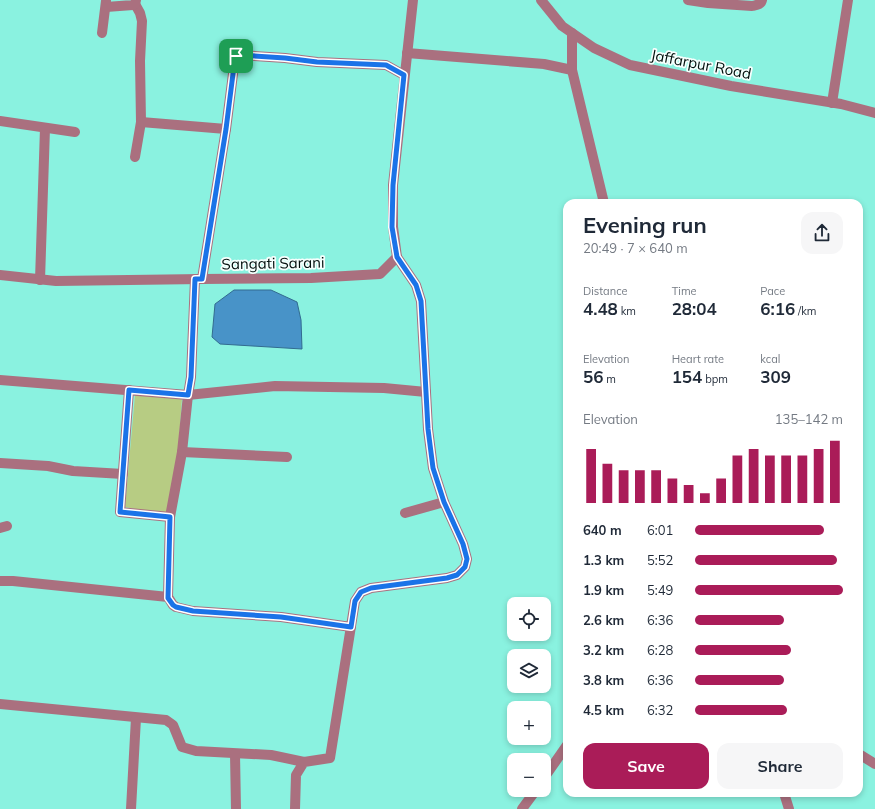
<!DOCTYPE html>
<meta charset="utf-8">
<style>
:root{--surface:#fff;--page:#f6f6f7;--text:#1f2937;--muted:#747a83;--accent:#aa1c58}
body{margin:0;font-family:Mulish,sans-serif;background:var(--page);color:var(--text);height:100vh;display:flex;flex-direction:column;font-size:15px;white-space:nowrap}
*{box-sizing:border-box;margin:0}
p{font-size:13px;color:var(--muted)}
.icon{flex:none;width:22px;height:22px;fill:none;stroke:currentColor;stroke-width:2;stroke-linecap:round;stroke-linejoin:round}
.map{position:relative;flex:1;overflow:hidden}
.side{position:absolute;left:563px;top:199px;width:300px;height:598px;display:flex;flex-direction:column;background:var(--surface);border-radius:12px;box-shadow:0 2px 6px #0003}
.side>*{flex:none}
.buttons{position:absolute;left:507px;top:597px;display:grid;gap:8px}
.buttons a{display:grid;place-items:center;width:44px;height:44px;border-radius:8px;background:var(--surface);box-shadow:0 2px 6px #0003;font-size:20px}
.pin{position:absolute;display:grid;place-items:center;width:34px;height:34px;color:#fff;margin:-17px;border-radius:8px;box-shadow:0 2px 6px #0006}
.round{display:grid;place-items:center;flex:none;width:42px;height:42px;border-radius:12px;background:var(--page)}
.summary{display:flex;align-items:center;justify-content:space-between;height:68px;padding:0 20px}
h1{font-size:22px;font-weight:700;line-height:30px}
.metrics{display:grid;grid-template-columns:repeat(3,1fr);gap:6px;height:68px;padding:4px 20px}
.metrics div{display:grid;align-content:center}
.metrics b{font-size:17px;font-weight:700}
.metrics small{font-size:11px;font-weight:400}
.metrics p{font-size:11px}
.chart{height:112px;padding:8px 20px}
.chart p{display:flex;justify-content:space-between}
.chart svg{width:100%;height:72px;margin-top:4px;stroke:var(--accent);stroke-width:6}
.action{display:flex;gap:8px;margin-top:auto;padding:8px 20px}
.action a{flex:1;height:46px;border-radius:12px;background:var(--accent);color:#fff;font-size:16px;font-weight:700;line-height:46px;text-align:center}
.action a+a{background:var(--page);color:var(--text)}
ul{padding:0 20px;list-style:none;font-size:13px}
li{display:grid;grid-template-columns:64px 48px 1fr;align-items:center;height:30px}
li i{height:10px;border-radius:5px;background:var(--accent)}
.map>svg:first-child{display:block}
</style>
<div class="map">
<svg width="875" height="809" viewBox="0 0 875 809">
<rect width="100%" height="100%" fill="#8af2e0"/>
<!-- green -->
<polygon fill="#b7cc83" points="135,395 182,398 178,456 170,516 125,507"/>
<!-- water -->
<polygon fill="#4893c8" stroke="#326b90" points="234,290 271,290 297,302 301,320 302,349 220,344 212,337 215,304"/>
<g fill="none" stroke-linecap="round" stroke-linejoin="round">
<!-- minor -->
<g stroke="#aa707f" stroke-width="10">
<polyline points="541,0 562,26 594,48 630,65 731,86 841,104 875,113"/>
<path d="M688 0 708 3 752 6C756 5 761 5 762 0"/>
<polyline points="135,4 140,13 142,21 140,61 141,122 135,157"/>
<polyline points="106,7 133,5 135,4 136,0"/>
<polyline points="102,33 106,1"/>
<polyline points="572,33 572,70 604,203"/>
<polyline points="407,53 544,64 572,70"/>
<polyline points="832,103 848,0"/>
<polyline points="0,121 75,132"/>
<polyline points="141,122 226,129 202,279"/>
<polyline points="226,129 235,58 239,55 285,58 317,62 386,65 404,75"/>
<polyline points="0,275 56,281 202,279 311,278 380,274 397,257"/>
<polyline points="40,280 45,128"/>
<polyline points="0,380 188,395 275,386 384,388 426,392"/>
<polyline points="129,390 120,512 170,517 182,452 188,395 191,377 195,279"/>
<polyline points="182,452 287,457"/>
<polyline points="0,463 48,466 73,471 123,474"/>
<polyline points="405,513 444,502"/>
<polyline points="0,528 7,526"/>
<polyline points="0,581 13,581 168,597 173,605 176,607 193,611 281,617 351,627"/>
<polyline points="168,597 170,517"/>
<polyline points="0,704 166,720 173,725 182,747 196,751 271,755 304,762"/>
<polyline points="235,754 236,809"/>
<polyline points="859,754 875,764"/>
<polyline points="544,778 567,745"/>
<polyline points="784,793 789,809"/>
<polyline points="131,809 136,718"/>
<polyline points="295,809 296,775 304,762 330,758 355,601 361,592 371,588 447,578 457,575 465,567 467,559 463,544 444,502 433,468 428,429 421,301 416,285 397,257 393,227 393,185 413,0"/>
<polyline points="522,809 536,790"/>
</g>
</g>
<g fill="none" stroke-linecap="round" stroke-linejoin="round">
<defs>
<polygon id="route" points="239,55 285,58 317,62 386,65 404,75 393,185 392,227 397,257 416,285 421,301 428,429 433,468 444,502 463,544 467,559 465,567 457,575 447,578 371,588 361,592 355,601 351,627 281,617 193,611 176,607 173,605 168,598 170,517 120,512 129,390 188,395 191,377 195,279 202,279 226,129 235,58"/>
</defs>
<!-- route casing -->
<use href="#route" stroke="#fff" stroke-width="8"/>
<!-- route -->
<use href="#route" stroke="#1a73e8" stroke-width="5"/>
</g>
<g text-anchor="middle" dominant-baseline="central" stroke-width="3.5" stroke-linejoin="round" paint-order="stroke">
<!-- street labels -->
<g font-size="15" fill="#000f0c" stroke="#f6fffd">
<text transform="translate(701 64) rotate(11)">Jaffarpur Road</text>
<text transform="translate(273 263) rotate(-1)">Sangati Sarani</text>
</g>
</g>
</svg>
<div class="buttons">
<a><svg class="icon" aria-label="locate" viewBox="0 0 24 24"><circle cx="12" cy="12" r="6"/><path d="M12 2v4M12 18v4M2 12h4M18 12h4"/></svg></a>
<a><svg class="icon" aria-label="layers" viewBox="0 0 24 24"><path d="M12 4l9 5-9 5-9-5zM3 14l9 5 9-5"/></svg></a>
<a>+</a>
<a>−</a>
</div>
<div class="pin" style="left:236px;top:56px;background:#1e9e55"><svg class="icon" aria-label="arrive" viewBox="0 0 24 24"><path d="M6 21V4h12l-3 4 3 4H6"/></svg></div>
<section class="side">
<div class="summary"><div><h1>Evening run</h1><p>20:49 · 7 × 640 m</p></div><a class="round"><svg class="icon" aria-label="share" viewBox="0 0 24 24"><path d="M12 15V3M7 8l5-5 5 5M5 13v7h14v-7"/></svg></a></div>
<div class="metrics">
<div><p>Distance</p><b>4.48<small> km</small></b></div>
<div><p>Time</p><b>28:04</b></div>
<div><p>Pace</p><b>6:16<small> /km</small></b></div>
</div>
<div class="metrics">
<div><p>Elevation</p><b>56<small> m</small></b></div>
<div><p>Heart rate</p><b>154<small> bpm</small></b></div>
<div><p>kcal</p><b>309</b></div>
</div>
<div class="chart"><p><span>Elevation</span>135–142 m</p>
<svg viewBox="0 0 160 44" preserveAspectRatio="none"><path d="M5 44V11M15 44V20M25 44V24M35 44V24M45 44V24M55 44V29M65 44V33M75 44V38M85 44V29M95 44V15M105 44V11M115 44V15M125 44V15M135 44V15M145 44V11M155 44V6"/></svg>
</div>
<ul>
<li><b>640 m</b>6:01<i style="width:87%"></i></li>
<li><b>1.3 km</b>5:52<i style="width:96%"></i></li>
<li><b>1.9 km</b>5:49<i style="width:100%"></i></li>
<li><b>2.6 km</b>6:36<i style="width:60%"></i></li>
<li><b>3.2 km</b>6:28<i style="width:65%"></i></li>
<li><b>3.8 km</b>6:36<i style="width:60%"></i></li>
<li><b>4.5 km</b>6:32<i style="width:62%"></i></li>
</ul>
<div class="action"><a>Save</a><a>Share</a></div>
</section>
</div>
